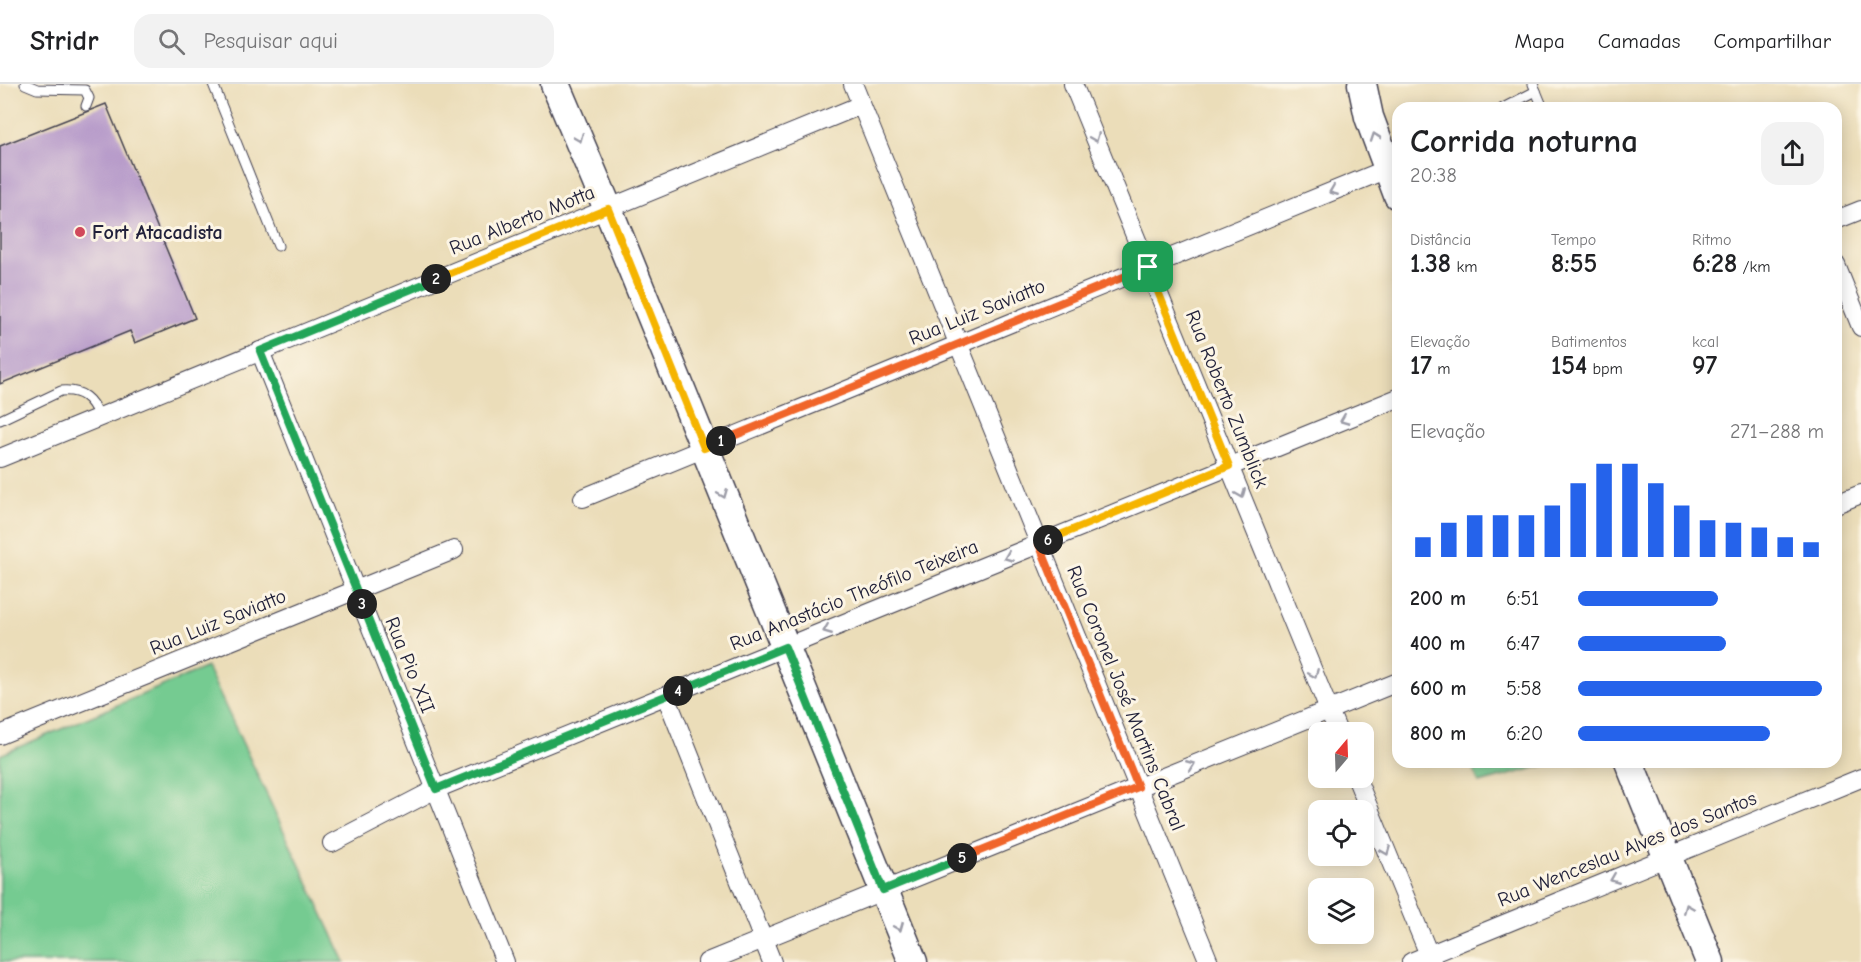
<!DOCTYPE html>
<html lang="pt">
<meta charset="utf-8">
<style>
:root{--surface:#fff;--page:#f2f2f2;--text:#202124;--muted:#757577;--line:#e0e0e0;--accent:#2563eb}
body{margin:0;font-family:"Comic Neue",sans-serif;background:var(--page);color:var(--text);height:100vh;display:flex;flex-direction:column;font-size:22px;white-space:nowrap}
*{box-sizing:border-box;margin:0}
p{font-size:20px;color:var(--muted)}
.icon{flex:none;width:33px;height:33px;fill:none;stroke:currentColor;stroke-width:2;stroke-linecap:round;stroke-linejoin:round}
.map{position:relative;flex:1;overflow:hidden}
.panel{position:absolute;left:1392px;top:18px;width:450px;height:666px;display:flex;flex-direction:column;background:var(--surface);border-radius:18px;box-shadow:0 3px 15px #0003}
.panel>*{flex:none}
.needle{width:39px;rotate:19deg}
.controls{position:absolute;left:1308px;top:638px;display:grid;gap:12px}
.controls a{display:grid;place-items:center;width:66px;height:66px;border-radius:12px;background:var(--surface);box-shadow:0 3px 15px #0003;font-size:30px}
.pin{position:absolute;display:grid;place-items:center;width:51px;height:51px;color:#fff;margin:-26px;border-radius:12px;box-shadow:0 3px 9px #0006}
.km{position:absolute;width:30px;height:30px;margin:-15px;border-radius:50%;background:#222;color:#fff;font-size:16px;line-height:30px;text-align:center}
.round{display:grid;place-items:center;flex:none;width:63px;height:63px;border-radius:18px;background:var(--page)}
.overview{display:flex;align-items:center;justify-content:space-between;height:102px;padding:0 18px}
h1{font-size:33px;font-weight:700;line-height:45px}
.metrics{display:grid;grid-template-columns:repeat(3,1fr);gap:9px;height:102px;padding:6px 18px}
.metrics div{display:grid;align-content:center}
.metrics b{font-size:26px;font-weight:700}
.metrics small{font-size:16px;font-weight:400}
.metrics p{font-size:16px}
.chart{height:168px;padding:12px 18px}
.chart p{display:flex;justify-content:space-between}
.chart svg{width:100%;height:108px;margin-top:6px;stroke:var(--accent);stroke-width:6}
ul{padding:0 18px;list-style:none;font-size:20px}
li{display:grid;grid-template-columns:96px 72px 1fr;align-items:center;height:45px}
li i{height:15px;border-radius:8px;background:var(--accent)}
header{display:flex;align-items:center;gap:36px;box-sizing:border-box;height:84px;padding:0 30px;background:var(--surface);border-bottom:2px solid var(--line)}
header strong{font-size:28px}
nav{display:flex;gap:33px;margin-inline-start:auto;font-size:21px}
.search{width:420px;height:54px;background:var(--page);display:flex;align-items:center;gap:15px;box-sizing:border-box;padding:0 21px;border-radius:18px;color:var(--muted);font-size:22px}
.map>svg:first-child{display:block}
</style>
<header>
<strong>Stridr</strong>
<div class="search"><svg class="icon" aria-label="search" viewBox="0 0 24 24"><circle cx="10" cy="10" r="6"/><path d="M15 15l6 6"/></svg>Pesquisar aqui</div>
<nav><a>Mapa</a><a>Camadas</a><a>Compartilhar</a></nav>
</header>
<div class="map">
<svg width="1861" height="878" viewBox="0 0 1861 878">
<rect width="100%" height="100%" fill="#fcf5e5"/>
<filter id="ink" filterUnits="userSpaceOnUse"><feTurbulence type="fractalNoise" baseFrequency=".0167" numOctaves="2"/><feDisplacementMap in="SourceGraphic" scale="12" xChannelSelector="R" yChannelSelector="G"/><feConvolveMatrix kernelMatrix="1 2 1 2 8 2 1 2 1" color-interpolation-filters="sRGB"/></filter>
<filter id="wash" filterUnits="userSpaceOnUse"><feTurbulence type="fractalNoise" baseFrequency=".008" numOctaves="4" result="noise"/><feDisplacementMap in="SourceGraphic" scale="24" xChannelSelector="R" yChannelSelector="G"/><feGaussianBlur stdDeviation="1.35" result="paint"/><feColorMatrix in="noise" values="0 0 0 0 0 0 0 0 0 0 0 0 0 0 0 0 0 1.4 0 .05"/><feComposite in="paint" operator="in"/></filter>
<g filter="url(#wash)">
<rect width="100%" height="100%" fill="#ebddb9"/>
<!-- green -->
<g fill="#74cb91" stroke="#4b7666" stroke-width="1.5">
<polygon points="207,583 345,878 0,878 0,671"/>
<polygon points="1472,678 1557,678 1479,699 1471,679"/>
</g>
<g id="blocks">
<!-- building -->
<polygon fill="#b89cca" points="106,20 195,234 135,259 130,247 0,300 0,62"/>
</g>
</g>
<g filter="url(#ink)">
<use href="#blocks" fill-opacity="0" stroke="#403e4e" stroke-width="1.5"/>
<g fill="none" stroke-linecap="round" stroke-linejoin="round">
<defs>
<g id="lane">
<polyline points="25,0 37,5 85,6 89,14 86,22"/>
<polyline points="213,0 278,162"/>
<polyline points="1536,7 1543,24"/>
<polyline points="1503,24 1536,7 1533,0"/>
<path d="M0 336 61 307C82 305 92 315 99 333"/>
</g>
<g id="street">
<polyline points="853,0 1209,878"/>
<polyline points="1073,0 1338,648"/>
<polyline points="1836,136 1861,126"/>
<polyline points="1836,181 1861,243"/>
<polyline points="260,267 505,878"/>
<polyline points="0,374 861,21"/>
<polyline points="583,414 1387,85"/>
<polyline points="1836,420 1861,410"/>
<polyline points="666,612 772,878"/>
<polyline points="0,651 454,466"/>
<polyline points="1356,693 1432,878"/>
<polyline points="332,759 436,705 1398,314"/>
<polyline points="707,878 1398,598"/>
<polyline points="1411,878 1861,694"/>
</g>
<g id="primary">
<polyline points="555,0 608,125 913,878"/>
<polyline points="1362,0 1369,33 1398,111"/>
<polyline points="1629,678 1710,878"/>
</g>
</defs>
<!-- lane casing -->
<use href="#lane" stroke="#403e4e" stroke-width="11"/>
<!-- street casing -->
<use href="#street" stroke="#403e4e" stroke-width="20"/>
<!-- primary casing -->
<use href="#primary" stroke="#403e4e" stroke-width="31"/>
<!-- lane -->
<use href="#lane" stroke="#fff" stroke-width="9"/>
<!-- street -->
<use href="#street" stroke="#fff" stroke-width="18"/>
<!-- primary -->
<use href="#primary" stroke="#fff" stroke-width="28"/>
</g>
<!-- one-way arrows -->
<defs><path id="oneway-chevron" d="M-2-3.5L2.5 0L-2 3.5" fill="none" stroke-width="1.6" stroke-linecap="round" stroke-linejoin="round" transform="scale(1.5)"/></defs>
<g stroke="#9c9ca7">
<use href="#oneway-chevron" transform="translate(1375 53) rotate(-109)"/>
<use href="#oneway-chevron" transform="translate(579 54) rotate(68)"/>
<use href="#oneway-chevron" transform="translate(1095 54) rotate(68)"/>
<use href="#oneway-chevron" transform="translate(1333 107) rotate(158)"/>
<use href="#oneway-chevron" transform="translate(1344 336) rotate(158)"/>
<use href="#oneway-chevron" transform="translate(723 410) rotate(68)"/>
<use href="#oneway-chevron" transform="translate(1241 410) rotate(68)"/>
<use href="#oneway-chevron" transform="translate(1008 473) rotate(158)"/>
<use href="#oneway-chevron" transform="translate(827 546) rotate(158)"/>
<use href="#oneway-chevron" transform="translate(1314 590) rotate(68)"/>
<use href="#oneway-chevron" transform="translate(1191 681) rotate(-22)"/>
<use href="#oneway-chevron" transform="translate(1386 767) rotate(68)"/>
<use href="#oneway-chevron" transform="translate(1614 795) rotate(158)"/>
<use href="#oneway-chevron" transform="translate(1688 824) rotate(-112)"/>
<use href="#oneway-chevron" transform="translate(899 843) rotate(68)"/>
</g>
</g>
<g fill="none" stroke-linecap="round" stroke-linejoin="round" filter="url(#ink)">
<defs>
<polyline id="split-1" points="721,357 1148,183"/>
<polyline id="split-2" points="436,195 608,125 704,364 721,357"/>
<polyline id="split-3" points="362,520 260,267 436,195"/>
<polyline id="split-4" points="362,520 436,705 678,607"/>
<polyline id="split-5" points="678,607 785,563 883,806 962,774"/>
<polyline id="split-6" points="962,774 1138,703 1039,460 1048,456"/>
<polyline id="split-7" points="1048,456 1229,382 1148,183"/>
</defs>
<!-- split-1 casing -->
<use href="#split-1" stroke="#fff" stroke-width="12"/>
<!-- split-2 casing -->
<use href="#split-2" stroke="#fff" stroke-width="12"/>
<!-- split-3 casing -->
<use href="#split-3" stroke="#fff" stroke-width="12"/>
<!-- split-4 casing -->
<use href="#split-4" stroke="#fff" stroke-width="12"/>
<!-- split-5 casing -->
<use href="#split-5" stroke="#fff" stroke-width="12"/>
<!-- split-6 casing -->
<use href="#split-6" stroke="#fff" stroke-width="12"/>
<!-- split-7 casing -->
<use href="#split-7" stroke="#fff" stroke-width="12"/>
<!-- split-1 -->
<use href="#split-1" stroke="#f0652b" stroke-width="8"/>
<!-- split-2 -->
<use href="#split-2" stroke="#f5b400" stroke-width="8"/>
<!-- split-3 -->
<use href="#split-3" stroke="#22a559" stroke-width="8"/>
<!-- split-4 -->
<use href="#split-4" stroke="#22a559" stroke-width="8"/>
<!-- split-5 -->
<use href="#split-5" stroke="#22a559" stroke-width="8"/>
<!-- split-6 -->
<use href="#split-6" stroke="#f0652b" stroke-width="8"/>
<!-- split-7 -->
<use href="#split-7" stroke="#f5b400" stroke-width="8"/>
</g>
<!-- markers -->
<circle fill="#d1495b" stroke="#fcf5e5" stroke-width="2" cx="80" cy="148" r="6"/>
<g text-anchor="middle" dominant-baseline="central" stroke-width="6" stroke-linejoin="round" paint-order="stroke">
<!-- street labels -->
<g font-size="20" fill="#22223b" stroke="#fcf5e5">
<text transform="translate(522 136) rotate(-22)">Rua Alberto Motta</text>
<text transform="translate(977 228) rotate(-22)">Rua Luiz Saviatto</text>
<text transform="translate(1227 315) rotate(68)">Rua Roberto Zumblick</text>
<text transform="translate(854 511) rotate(-22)">Rua Anastácio Theófilo Teixeira</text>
<text transform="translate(218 538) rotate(-22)">Rua Luiz Saviatto</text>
<text transform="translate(410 581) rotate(68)">Rua Pio XII</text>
<text transform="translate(1126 614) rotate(68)">Rua Coronel José Martins Cabral</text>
<text transform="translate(1627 765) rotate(-22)">Rua Wenceslau Alves dos Santos</text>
</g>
<!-- poi labels -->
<g font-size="20" font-weight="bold" fill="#22223b" stroke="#fcf5e5" text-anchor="start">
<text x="92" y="148">Fort Atacadista</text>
</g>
</g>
</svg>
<div class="controls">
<a><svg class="needle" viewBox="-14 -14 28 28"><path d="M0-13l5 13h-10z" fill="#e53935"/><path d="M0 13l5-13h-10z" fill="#757577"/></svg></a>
<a><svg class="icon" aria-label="locate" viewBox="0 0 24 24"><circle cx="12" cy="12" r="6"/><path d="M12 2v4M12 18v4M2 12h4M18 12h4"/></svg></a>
<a><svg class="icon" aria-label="layers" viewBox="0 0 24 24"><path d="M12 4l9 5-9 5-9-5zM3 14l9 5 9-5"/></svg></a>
</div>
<div class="pin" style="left:1148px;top:183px;background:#1e9e55"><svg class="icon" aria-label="arrive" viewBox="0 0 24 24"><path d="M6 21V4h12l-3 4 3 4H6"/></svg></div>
<b class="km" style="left:721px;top:357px">1</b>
<b class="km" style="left:436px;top:195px">2</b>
<b class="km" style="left:362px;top:520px">3</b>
<b class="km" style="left:678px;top:607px">4</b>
<b class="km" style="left:962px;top:774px">5</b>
<b class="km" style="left:1048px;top:456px">6</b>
<section class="panel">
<div class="overview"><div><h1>Corrida noturna</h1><p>20:38</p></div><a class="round"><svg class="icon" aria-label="share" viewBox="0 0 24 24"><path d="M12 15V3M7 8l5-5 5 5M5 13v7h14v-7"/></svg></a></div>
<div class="metrics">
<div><p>Distância</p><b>1.38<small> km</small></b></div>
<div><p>Tempo</p><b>8:55</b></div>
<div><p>Ritmo</p><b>6:28<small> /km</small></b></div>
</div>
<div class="metrics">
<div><p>Elevação</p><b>17<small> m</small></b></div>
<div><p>Batimentos</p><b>154<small> bpm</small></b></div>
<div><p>kcal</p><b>97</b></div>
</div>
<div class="chart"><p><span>Elevação</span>271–288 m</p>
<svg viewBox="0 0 160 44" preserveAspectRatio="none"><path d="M5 44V36M15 44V30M25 44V27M35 44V27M45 44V27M55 44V23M65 44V14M75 44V6M85 44V6M95 44V14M105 44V23M115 44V29M125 44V30M135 44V32M145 44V36M155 44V38"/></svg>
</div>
<ul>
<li><b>200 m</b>6:51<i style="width:57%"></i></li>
<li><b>400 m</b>6:47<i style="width:60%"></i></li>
<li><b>600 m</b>5:58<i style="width:99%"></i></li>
<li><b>800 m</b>6:20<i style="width:78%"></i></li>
</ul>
</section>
</div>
